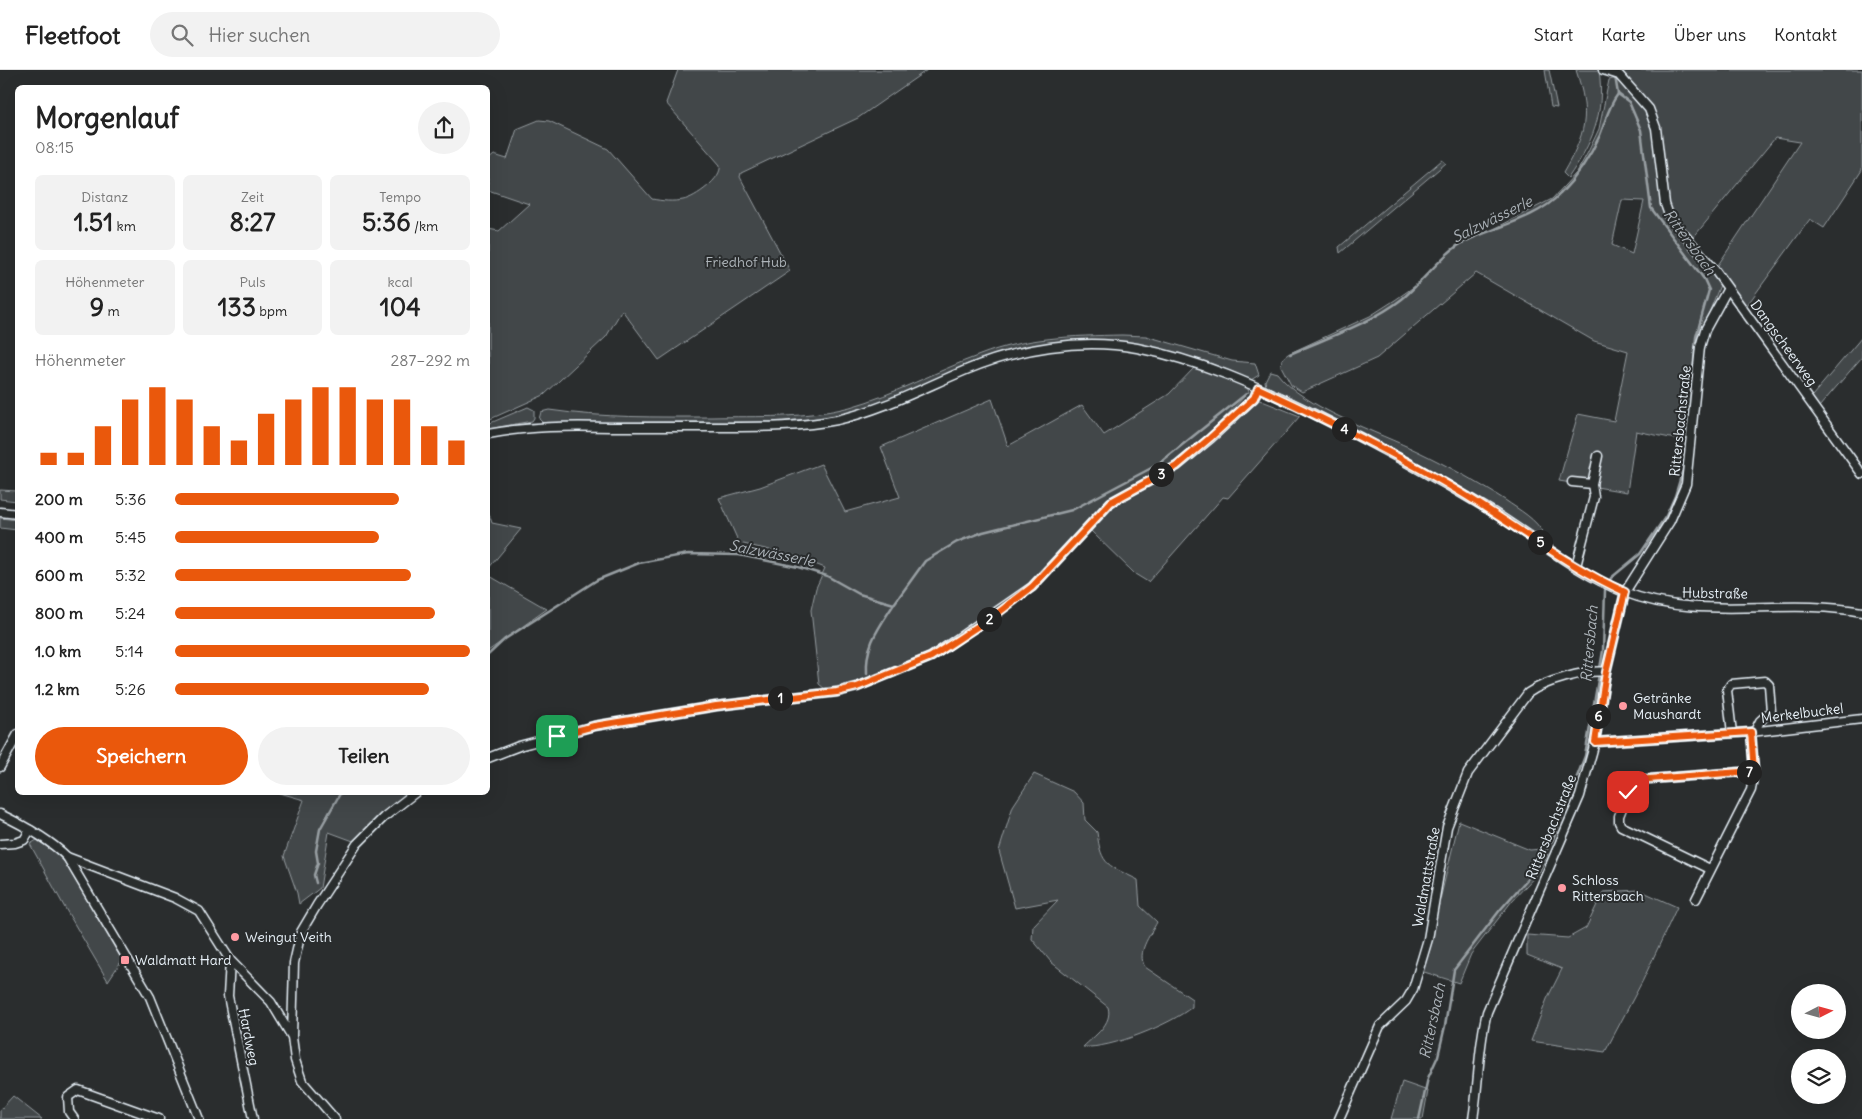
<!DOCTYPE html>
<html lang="de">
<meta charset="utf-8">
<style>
:root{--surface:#fff;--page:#f2f2f2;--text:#222;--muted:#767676;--line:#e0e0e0;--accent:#ea580c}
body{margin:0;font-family:Delius,sans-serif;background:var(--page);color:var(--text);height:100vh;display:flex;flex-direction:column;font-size:19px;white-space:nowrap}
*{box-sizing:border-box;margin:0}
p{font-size:16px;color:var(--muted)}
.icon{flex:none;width:28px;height:28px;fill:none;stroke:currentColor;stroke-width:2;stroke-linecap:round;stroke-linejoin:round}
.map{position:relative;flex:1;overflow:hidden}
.drawer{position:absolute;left:15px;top:15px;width:475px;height:710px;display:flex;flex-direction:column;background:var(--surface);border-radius:8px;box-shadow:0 5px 20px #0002}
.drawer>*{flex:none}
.needle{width:32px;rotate:84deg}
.buttons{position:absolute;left:1791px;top:914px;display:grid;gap:10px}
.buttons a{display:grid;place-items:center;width:55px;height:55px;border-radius:50%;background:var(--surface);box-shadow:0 5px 20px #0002;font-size:25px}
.pin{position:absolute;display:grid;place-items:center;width:42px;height:42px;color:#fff;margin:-21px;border-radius:10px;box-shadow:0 2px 8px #0006}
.km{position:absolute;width:25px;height:25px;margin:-12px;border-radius:50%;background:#222;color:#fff;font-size:14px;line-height:25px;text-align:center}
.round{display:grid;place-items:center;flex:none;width:52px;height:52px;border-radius:26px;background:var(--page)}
.summary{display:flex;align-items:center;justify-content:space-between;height:85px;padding:0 20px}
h1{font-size:28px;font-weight:800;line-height:38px}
.stats{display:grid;grid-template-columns:repeat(3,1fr);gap:8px;height:85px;padding:5px 20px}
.stats div{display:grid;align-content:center;border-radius:8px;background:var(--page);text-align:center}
.stats b{font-size:25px;font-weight:800}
.stats small{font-size:14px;font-weight:400}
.stats p{font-size:14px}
.chart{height:140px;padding:10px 20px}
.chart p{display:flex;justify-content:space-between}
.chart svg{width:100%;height:90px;margin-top:5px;stroke:var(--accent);stroke-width:6}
.primary-button{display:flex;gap:10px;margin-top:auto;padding:10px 20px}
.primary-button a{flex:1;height:58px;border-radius:30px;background:var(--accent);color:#fff;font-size:20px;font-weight:800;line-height:58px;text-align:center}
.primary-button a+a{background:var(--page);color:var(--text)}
ul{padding:0 20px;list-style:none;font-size:16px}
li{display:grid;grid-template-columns:80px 60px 1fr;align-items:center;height:38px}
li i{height:12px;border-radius:6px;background:var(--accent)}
header{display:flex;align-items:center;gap:30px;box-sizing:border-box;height:70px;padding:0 25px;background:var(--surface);border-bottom:1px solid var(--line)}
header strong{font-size:24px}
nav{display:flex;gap:28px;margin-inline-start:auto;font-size:18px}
.search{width:350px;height:45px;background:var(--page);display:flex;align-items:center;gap:12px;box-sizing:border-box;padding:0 18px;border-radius:28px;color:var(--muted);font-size:19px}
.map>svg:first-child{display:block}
</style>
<header>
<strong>Fleetfoot</strong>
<div class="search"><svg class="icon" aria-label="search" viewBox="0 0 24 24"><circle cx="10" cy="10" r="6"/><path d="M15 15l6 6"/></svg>Hier suchen</div>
<nav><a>Start</a><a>Karte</a><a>Über uns</a><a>Kontakt</a></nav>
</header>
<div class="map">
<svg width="1862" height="1049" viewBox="0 0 1862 1049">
<rect width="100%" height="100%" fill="#2a2d2e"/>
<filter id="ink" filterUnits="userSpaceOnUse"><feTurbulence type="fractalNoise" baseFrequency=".02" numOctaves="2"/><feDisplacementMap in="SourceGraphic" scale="10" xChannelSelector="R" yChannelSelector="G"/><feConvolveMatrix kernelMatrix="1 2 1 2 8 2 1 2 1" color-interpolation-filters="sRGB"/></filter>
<g filter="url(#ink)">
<!-- green -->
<g fill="#424648" stroke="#959ca0" fill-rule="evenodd">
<path d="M678 0H927L858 48 741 103 740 107 790 201 659 290 622 240 606 267 544 325 488 350V159L499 161 529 134 488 120V90L494 85 507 89 517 59 539 50 549 51 608 79 652 129C662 131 673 132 683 130 695 128 723 108 720 95L666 33Z"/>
<polygon points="1545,0 1549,0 1557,38 1551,37"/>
<path d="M1576 0H1599C1605 44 1593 72 1568 108L1563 103C1586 63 1591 46 1576 0Z"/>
<polygon points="1621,0 1862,0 1862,100 1824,158 1810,149 1745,238 1716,198 1800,72 1775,68 1692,169 1671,145 1667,133 1657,53 1630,16"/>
<path d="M1613 9 1619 11 1646 41 1653 58 1668 149 1710 199 1720 215 1703 258 1690 372 1636 361 1627 422 1559 411 1578 344 1614 351 1628 281 1594 271 1476 203 1377 288 1302 322 1291 315 1281 296 1282 289 1288 284 1370 246 1395 230 1415 216 1460 172 1490 161 1552 129 1577 102 1588 82 1599 59 1609 10ZM1622 130 1644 131 1632 184 1612 175Z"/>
<polygon points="1442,90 1446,93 1340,183 1339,177"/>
<path d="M1122 265 1146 266 1232 291 1255 293 1259 305 1251 310C1159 268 1064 256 968 294 924 313 882 336 834 345 791 354 746 352 702 352 649 352 596 352 543 353L539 349 541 342 549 340C603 348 656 347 711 347 759 346 804 349 850 337 896 324 936 301 980 285 1026 267 1073 266 1122 265Z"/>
<polygon points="1862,267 1862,287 1819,337 1812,326"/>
<polygon points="1195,297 1247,317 1249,322 1199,374 1174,394 1104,433 1031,514 930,584 877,607 836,620 825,619 819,614 811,540 816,518 825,498 792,485 739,473 719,428 760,417 821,394 845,442 900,427 881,377 992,329 1008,376 1082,335 1104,365 1169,324"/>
<path d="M1270 301 1277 303C1303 338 1378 362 1419 382 1448 396 1477 412 1505 430 1519 440 1537 449 1544 465L1543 470 1412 389 1266 316 1265 311Z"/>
<polygon points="1257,329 1300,346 1228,428 1223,427 1148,512 1135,504 1090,460 1111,434 1177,398"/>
<polygon points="528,337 534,340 534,348 532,351 488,359 488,354"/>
<polygon points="0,420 17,421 17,431 0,429"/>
<polygon points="488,441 492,453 521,459 488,499"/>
<polygon points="0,448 17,450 17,460 0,458"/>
<polygon points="488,505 547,539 488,581"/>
<path d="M1034 704 1074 722 1084 733 1085 750 1097 762C1101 797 1109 795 1138 810L1140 836 1157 852C1150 866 1136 882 1145 897L1192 929V937C1171 954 1111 979 1083 977 1094 966 1113 954 1108 937L1051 892 1032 869 1033 856 1058 830 1015 838 999 781 1013 736Z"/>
<polygon points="280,723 410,723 395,732 356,772 329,762 320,818 299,834 297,823 284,786 304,730"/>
<polygon points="1459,751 1530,780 1541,779 1548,784 1540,801 1512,831 1471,884 1459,913 1421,901 1433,859"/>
<polygon points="37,770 57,784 65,793 122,890 108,911 65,838 30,774"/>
<polygon points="1639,820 1677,837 1643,910 1605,982 1531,971 1547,929 1562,899 1527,885 1527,865 1568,868 1586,858 1603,822"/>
<polygon points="1402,1012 1428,1021 1423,1049 1391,1049"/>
<polygon points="13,1026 42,1049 0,1049 0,1040"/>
</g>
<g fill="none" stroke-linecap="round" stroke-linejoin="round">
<!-- stream -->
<g stroke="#989fa3" stroke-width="2.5">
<polyline points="1618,24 1629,32 1641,60 1651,138 1704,209 1709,220 1696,267 1689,350"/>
<path d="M1290 284C1326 268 1370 254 1402 229 1422 213 1445 180 1466 171 1495 157 1538 148 1560 124 1577 107 1590 87 1600 65 1606 50 1608 37 1618 24L1615 6"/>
<polyline points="488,585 505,569 597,510 639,493 688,484 739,485 798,497 827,506 859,524 894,534 925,491 957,472 983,462 1072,440 1157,395 1246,324"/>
<path d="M867 604C865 575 878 559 894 534"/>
<polyline points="316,813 314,805 318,793 316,781 320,759 341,722"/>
<polyline points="1419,1049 1428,1008 1438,986 1445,956 1454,900 1500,840 1530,806 1553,769 1585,686 1603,581 1605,520 1611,508 1640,484 1666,446 1675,426 1685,393"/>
</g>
<defs>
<g id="minor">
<polyline points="1603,0 1619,5 1649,39 1656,58 1665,134 1670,148 1714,199 1862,404"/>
<path d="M488 364C528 356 570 356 611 357 650 357 689 357 728 357 764 357 801 357 837 350 882 340 923 318 966 300 1018 278 1081 268 1137 278 1200 290 1257 316 1314 344 1375 374 1435 407 1493 442 1536 469 1577 503 1624 522 1700 552 1783 527 1862 542"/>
<polyline points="1572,412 1592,414"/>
<polyline points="0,442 18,444"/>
<polyline points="1576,496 1594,427 1592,414 1598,386"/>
<polyline points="1732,663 1727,620 1731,614 1765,611 1769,615 1771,641 1760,651 1755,661"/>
<polyline points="1595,672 1751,662 1862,649"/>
<polyline points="488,688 519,676 594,656 716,636 837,622 857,617 931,587 1032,517 1111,432 1177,396 1211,368 1254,328 1258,318"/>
<polyline points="0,697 18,664"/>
<path d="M0 744C23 755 49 769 67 787L175 828 199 841 230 890 271 932 292 967 295 990 302 1011 335 1049"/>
<polyline points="0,774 15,773 24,770 30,760"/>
<polyline points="67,787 150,927 199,1049"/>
<polyline points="1710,799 1621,756 1619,752 1619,746 1632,713 1637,710 1754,701"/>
<polyline points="1696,829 1751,720 1754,701 1751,662"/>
<polyline points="230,890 228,926 253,1049"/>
<polyline points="292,966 294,893 301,862 317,835 357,774 384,747 416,722"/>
<polyline points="74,1049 69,1042 68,1027 78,1020 159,1049"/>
<path d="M1339 1049 1380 956 1406 931 1413 919 1428 869 1447 757 1468 703 1528 623C1543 612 1587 599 1606 602"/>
<path d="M1473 1049C1479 1013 1478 977 1487 942L1580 726 1595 672 1606 602 1625 522 1670 451 1686 414 1700 277 1705 260 1727 220"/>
</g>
</defs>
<!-- minor casing -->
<use href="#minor" stroke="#e8f1f8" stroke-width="11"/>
<!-- minor -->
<use href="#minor" stroke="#2a2d2e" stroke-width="8"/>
</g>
</g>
<g fill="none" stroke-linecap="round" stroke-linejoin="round" filter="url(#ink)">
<defs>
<path id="route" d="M557 666 594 656 716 636 837 622 857 617 931 587 998 543 1032 517 1111 432 1177 396 1210 368 1254 328 1258 318C1327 350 1395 383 1460 422 1515 455 1567 496 1625 522L1606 602 1595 672 1751 662 1754 701 1636 710 1632 713 1628 722"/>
</defs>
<!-- route casing -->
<use href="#route" stroke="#fff" stroke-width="10"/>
<!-- route -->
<use href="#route" stroke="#ea580c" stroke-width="6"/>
</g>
<!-- markers -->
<g fill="#ff9aa2" stroke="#2a2d2e" stroke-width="2">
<circle cx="1623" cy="636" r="5"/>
<circle cx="1562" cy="818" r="5"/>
<circle cx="235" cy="867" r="5"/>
<rect x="120" y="885" width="10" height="10" rx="2.5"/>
</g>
<g text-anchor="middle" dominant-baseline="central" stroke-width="4" stroke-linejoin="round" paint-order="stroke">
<!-- park labels -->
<g font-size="14" fill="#aeb5ba" stroke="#2a2d2e">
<text x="746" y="192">Friedhof Hub</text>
</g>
<!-- street labels -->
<g font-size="14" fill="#e8f1f8" stroke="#2a2d2e">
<text transform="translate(1784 273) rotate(54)">Dangscheerweg</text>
<text transform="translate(1680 351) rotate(-84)">Rittersbachstraße</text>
<text transform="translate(1715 523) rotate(1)">Hubstraße</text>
<text transform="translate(1802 643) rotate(-7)">Merkelbuckel</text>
<text transform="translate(1551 757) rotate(-68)">Rittersbachstraße</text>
<text transform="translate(1426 807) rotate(-80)">Waldmattstraße</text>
<text transform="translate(249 967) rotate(79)">Hardweg</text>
</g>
<!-- poi labels -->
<g font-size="14" fill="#e8f1f8" stroke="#2a2d2e" text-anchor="start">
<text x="1633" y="628">Getränke<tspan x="1633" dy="16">Maushardt</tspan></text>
<text x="1572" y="810">Schloss<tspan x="1572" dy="16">Rittersbach</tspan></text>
<text x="245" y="867">Weingut Veith</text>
<text x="135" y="890">Waldmatt Hard</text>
</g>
<!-- water labels -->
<g font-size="15" font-style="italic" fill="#acb3b9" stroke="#2a2d2e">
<text transform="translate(1492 149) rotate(-26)">Salzwässerle</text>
<text transform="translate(1690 172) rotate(54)">Rittersbach</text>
<text transform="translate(772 483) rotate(11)">Salzwässerle</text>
<text transform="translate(1589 574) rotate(-85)">Rittersbach</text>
<text transform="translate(1432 951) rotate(-78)">Rittersbach</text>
</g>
</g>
</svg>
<div class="buttons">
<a><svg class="needle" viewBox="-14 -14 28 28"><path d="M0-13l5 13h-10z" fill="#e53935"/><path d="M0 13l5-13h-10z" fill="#767676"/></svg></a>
<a><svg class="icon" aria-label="layers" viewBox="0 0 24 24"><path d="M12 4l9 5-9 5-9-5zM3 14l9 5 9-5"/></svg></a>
</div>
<div class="pin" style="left:557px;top:666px;background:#1e9e55"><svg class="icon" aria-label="arrive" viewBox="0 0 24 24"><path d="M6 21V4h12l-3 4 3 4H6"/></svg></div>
<div class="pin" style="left:1628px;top:722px;background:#d93025"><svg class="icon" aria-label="check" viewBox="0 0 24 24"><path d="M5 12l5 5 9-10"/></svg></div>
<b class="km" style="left:780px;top:628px">1</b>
<b class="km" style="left:989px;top:549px">2</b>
<b class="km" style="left:1161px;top:404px">3</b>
<b class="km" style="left:1344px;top:359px">4</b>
<b class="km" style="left:1540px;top:472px">5</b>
<b class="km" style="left:1598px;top:646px">6</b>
<b class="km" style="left:1749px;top:702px">7</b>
<section class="drawer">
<div class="summary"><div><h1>Morgenlauf</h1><p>08:15</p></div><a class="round"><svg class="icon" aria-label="share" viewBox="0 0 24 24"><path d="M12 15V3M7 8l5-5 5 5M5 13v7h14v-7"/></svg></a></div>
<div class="stats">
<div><p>Distanz</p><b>1.51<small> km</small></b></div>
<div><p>Zeit</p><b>8:27</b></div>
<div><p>Tempo</p><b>5:36<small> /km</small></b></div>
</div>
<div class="stats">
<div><p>Höhenmeter</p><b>9<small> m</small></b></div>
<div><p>Puls</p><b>133<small> bpm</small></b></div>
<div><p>kcal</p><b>104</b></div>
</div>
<div class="chart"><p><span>Höhenmeter</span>287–292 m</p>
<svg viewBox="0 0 160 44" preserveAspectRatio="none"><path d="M5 44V38M15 44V38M25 44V25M35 44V12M45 44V6M55 44V12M65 44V25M75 44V32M85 44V19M95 44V12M105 44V6M115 44V6M125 44V12M135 44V12M145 44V25M155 44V32"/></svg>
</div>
<ul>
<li><b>200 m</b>5:36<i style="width:76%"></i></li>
<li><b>400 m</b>5:45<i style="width:69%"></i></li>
<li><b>600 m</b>5:32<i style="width:80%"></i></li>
<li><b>800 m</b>5:24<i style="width:88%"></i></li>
<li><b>1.0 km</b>5:14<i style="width:100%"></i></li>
<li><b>1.2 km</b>5:26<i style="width:86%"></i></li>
</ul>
<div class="primary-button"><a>Speichern</a><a>Teilen</a></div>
</section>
</div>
